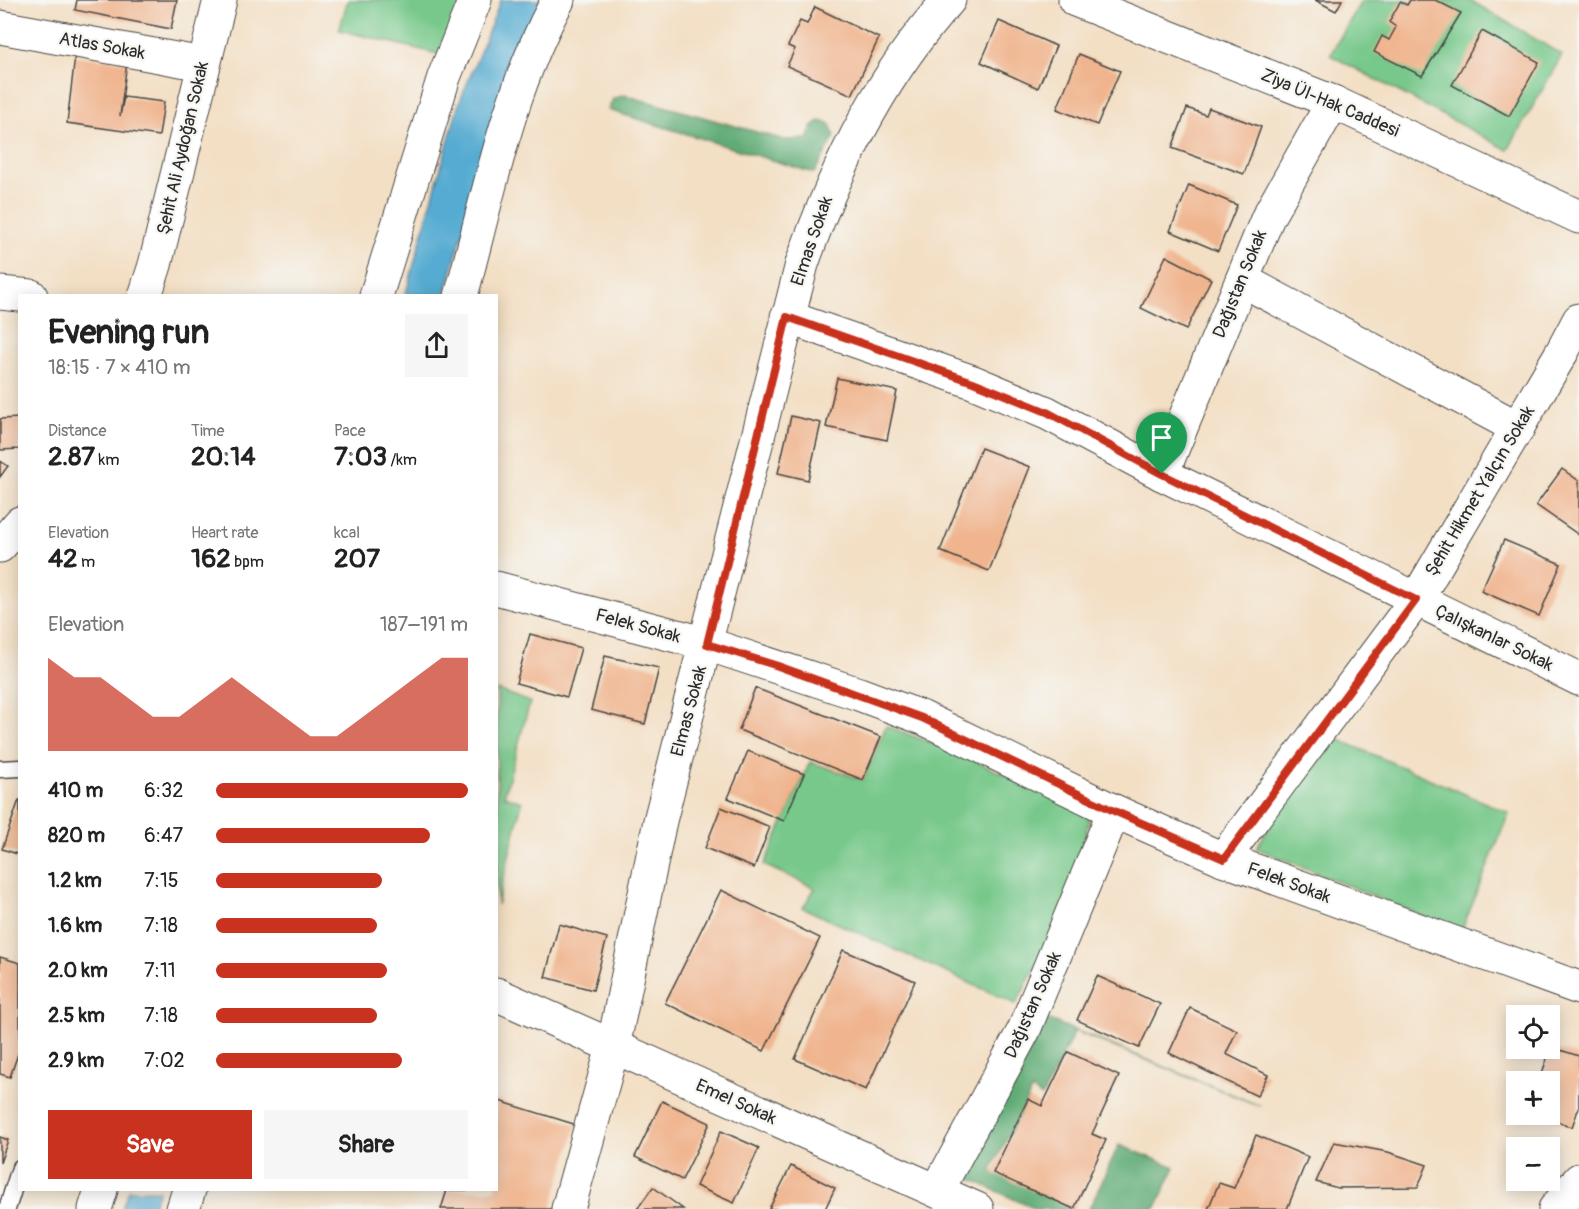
<!DOCTYPE html>
<meta charset="utf-8">
<style>
:root{--surface:#fff;--page:#f6f6f6;--text:#222;--muted:#767676;--accent:#c8321e}
body{margin:0;font-family:Pangolin,sans-serif;background:var(--page);color:var(--text);height:100vh;display:flex;flex-direction:column;font-size:22px;white-space:nowrap}
*{box-sizing:border-box;margin:0}
p{font-size:20px;color:var(--muted)}
.icon{flex:none;width:33px;height:33px;fill:none;stroke:currentColor;stroke-width:2;stroke-linecap:round;stroke-linejoin:round}
.map{position:relative;flex:1;overflow:hidden}
.sheet{position:absolute;left:18px;top:294px;width:480px;height:897px;display:flex;flex-direction:column;background:var(--surface);border-radius:0px;box-shadow:0 3px 15px #0003}
.sheet>*{flex:none}
.tools{position:absolute;left:1506px;top:1005px;display:grid;gap:12px}
.tools a{display:grid;place-items:center;width:54px;height:54px;border-radius:0px;background:var(--surface);box-shadow:0 3px 15px #0003;font-size:30px}
.pin{position:absolute;display:grid;place-items:center;width:51px;height:51px;color:#fff;margin:-62px -26px;border-radius:50% 50% 50% 0;rotate:-45deg;box-shadow:0 0 6px #0007}
.pin .icon{rotate:45deg}
.round{display:grid;place-items:center;flex:none;width:63px;height:63px;border-radius:0px;background:var(--page)}
.summary{display:flex;align-items:center;justify-content:space-between;height:102px;padding:0 30px}
h1{font-size:33px;font-weight:700;line-height:45px}
.stats{display:grid;grid-template-columns:repeat(3,1fr);gap:9px;height:102px;padding:6px 30px}
.stats div{display:grid;align-content:center}
.stats b{font-size:26px;font-weight:700}
.stats small{font-size:16px;font-weight:400}
.stats p{font-size:16px}
.chart{height:168px;padding:12px 30px}
.chart p{display:flex;justify-content:space-between}
.chart svg{width:100%;height:108px;margin-top:6px;fill:var(--accent);opacity:.7}
.action{display:flex;gap:12px;margin-top:auto;padding:12px 30px}
.action a{flex:1;height:69px;border-radius:0px;background:var(--accent);color:#fff;font-size:24px;font-weight:700;line-height:69px;text-align:center}
.action a+a{background:var(--page);color:var(--text)}
ul{padding:0 30px;list-style:none;font-size:20px}
li{display:grid;grid-template-columns:96px 72px 1fr;align-items:center;height:45px}
li i{height:15px;border-radius:8px;background:var(--accent)}
.map>svg:first-child{display:block}
</style>
<div class="map">
<svg width="1579" height="1209" viewBox="0 0 1579 1209">
<rect width="100%" height="100%" fill="#f6f6f2"/>
<filter id="ink" filterUnits="userSpaceOnUse"><feTurbulence type="fractalNoise" baseFrequency=".0167" numOctaves="2"/><feDisplacementMap in="SourceGraphic" scale="12" xChannelSelector="R" yChannelSelector="G"/><feConvolveMatrix kernelMatrix="1 2 1 2 8 2 1 2 1" color-interpolation-filters="sRGB"/></filter>
<filter id="wash" filterUnits="userSpaceOnUse"><feTurbulence type="fractalNoise" baseFrequency=".008" numOctaves="4" result="noise"/><feDisplacementMap in="SourceGraphic" scale="24" xChannelSelector="R" yChannelSelector="G"/><feGaussianBlur stdDeviation="1.35" result="paint"/><feColorMatrix in="noise" values="0 0 0 0 0 0 0 0 0 0 0 0 0 0 0 0 0 1.4 0 .05"/><feComposite in="paint" operator="in"/></filter>
<g filter="url(#wash)">
<rect width="100%" height="100%" fill="#f3dfc4"/>
<!-- green -->
<g fill="#77c88a" stroke="#517a5a" stroke-width="1.5">
<polygon points="348,0 463,0 447,56 339,30"/>
<polygon points="1362,0 1470,0 1562,55 1508,150 1330,55"/>
<polygon points="497,690 530,702 504,796 522,802 497,905"/>
<polygon points="886,726 953,751 1091,814 1073,880 1052,936 1016,1004 803,908 815,888 764,865 810,762 863,780"/>
<polygon points="1330,736 1509,813 1461,932 1256,848"/>
</g>
<!-- forest -->
<g fill="#61ac76" stroke="#466c50" stroke-width="1.5">
<polygon points="624,95 785,140 808,139 812,128 819,121 829,123 835,136 814,173 608,110 613,99"/>
<polygon points="1047,1019 1260,1106 1075,1031 1042,1097 1032,1090 991,1170 1074,1209 1035,1209 962,1175"/>
<polygon points="1119,1145 1175,1167 1155,1209 1089,1209"/>
</g>
<!-- water -->
<g fill="#54abd1" stroke="#406b7e" stroke-width="1.5">
<polygon points="501,0 544,0 497,113 445,295 405,296 458,106"/>
<polygon points="129,1190 159,1190 152,1209 121,1209"/>
</g>
<g id="blocks">
<!-- building -->
<g fill="#f0b58f">
<polygon points="77,0 177,0 171,29 75,10"/>
<polygon points="1315,0 1342,0 1336,11"/>
<polygon points="1410,0 1435,0 1461,13 1422,76 1374,52 1382,36 1389,40 1396,27 1389,22 1400,2 1407,5"/>
<polygon points="815,7 879,38 852,95 787,66 795,49 788,46 800,21 807,24"/>
<polygon points="999,21 1056,46 1038,88 981,62"/>
<polygon points="1482,31 1539,62 1509,116 1452,85"/>
<polygon points="1079,54 1120,71 1097,125 1057,109"/>
<polygon points="75,56 127,62 120,116 124,97 164,102 159,136 67,123"/>
<polygon points="1187,108 1206,115 1209,108 1261,127 1244,174 1172,148"/>
<polygon points="1189,185 1237,205 1218,251 1170,231"/>
<polygon points="1166,256 1211,279 1186,330 1141,308"/>
<polygon points="837,378 897,391 887,440 826,427"/>
<polygon points="791,416 821,423 808,480 778,473"/>
<polygon points="20,418 20,449 0,450 0,419"/>
<polygon points="981,448 1030,467 989,571 940,551"/>
<polygon points="0,461 8,466 0,477"/>
<polygon points="1562,469 1579,481 1579,535 1536,505"/>
<polygon points="1504,540 1561,564 1539,616 1481,591"/>
<polygon points="530,634 581,648 567,697 516,683"/>
<polygon points="605,656 659,668 645,724 591,710"/>
<polygon points="755,688 881,737 863,780 739,730"/>
<polygon points="748,751 804,774 784,821 728,798"/>
<polygon points="19,800 20,800 20,855 2,849"/>
<polygon points="721,807 770,827 754,868 705,848"/>
<polygon points="721,890 820,938 764,1051 665,1003"/>
<polygon points="559,924 607,938 593,990 545,977"/>
<polygon points="843,950 915,981 866,1090 795,1059"/>
<polygon points="0,957 20,963 20,1048 10,1077 0,1074"/>
<polygon points="1097,976 1160,1004 1139,1048 1077,1020"/>
<polygon points="1190,1008 1237,1030 1226,1054 1268,1075 1257,1096 1169,1053"/>
<polygon points="1551,1047 1579,1056 1579,1107 1572,1127 1544,1116 1550,1114 1550,1082 1539,1082"/>
<polygon points="1068,1052 1119,1076 1092,1134 1106,1140 1074,1209 993,1173 1028,1099 1042,1106"/>
<polygon points="496,1100 577,1125 551,1209 441,1209 447,1190 496,1190"/>
<polygon points="662,1101 710,1123 682,1180 635,1157"/>
<polygon points="721,1131 759,1148 734,1203 696,1186"/>
<polygon points="1256,1135 1308,1157 1287,1209 1208,1209 1219,1183 1234,1188"/>
<polygon points="0,1137 8,1140 0,1163"/>
<polygon points="1334,1142 1388,1152 1427,1165 1418,1187 1338,1188 1316,1182"/>
<polygon points="791,1166 835,1188 825,1209 769,1209"/>
<polygon points="653,1187 683,1209 637,1209"/>
</g>
</g>
</g>
<g filter="url(#ink)">
<use href="#blocks" fill-opacity="0" stroke="#494642" stroke-width="1.5"/>
<g fill="none" stroke-linecap="round" stroke-linejoin="round">
<defs>
<g id="lane">
<polyline points="0,769 20,768"/>
<polyline points="7,1209 20,1168"/>
</g>
<g id="street">
<polyline points="0,27 203,64"/>
<polyline points="1242,280 1518,428"/>
<polyline points="0,293 31,296"/>
<polyline points="145,296 155,265 220,0"/>
<polyline points="376,296 444,77 475,0"/>
<path d="M461 296C488 197 508 91 558 0"/>
<polyline points="787,317 973,382 1047,413 1162,474 1579,679"/>
<polyline points="1162,474 1268,217 1333,102"/>
<polyline points="0,546 20,523"/>
<polyline points="496,588 707,644 859,694 923,718 1114,811 1223,859 1579,988"/>
<polyline points="1223,859 1416,600 1562,352 1579,320"/>
<polyline points="496,994 977,1209"/>
<polyline points="937,1191 1024,1030 1114,811"/>
<polyline points="95,1209 101,1190"/>
<polyline points="183,1209 189,1190"/>
<path d="M568 1209 613 1047 660 821 802 264C835 169 881 75 949 0"/>
</g>
<g id="secondary">
<polyline points="1075,0 1333,102 1579,217"/>
<polyline points="1555,1209 1579,1180"/>
</g>
</defs>
<!-- lane casing -->
<use href="#lane" stroke="#494642" stroke-width="19"/>
<!-- street casing -->
<use href="#street" stroke="#494642" stroke-width="35"/>
<!-- secondary casing -->
<use href="#secondary" stroke="#494642" stroke-width="35"/>
<!-- lane -->
<use href="#lane" stroke="#fff" stroke-width="16"/>
<!-- street -->
<use href="#street" stroke="#fff" stroke-width="33"/>
<!-- secondary -->
<use href="#secondary" stroke="#fff" stroke-width="33"/>
</g>
</g>
<g fill="none" stroke-linecap="round" stroke-linejoin="round" filter="url(#ink)">
<defs>
<polygon id="route" points="787,317 973,382 1047,412 1162,474 1416,600 1224,859 1114,811 922,718 778,666 707,644"/>
</defs>
<!-- route casing -->
<use href="#route" stroke="#fff" stroke-width="12"/>
<!-- route -->
<use href="#route" stroke="#c8321e" stroke-width="8"/>
</g>
<g text-anchor="middle" dominant-baseline="central" stroke-width="4.5" stroke-linejoin="round" paint-order="stroke">
<!-- street labels -->
<g font-size="18" fill="#2b2b2b" stroke="#f6f6f2">
<text transform="translate(102 46) rotate(10)">Atlas Sokak</text>
<text transform="translate(1330 103) rotate(23)">Ziya Ül-Hak Caddesi</text>
<text transform="translate(183 148) rotate(-77)">Şehit Ali Aydoğan Sokak</text>
<text transform="translate(812 241) rotate(-71)">Elmas Sokak</text>
<text transform="translate(1240 284) rotate(-68)">Dağıstan Sokak</text>
<text transform="translate(1480 491) rotate(-59)">Şehit Hikmet Yalçın Sokak</text>
<text transform="translate(638 626) rotate(15)">Felek Sokak</text>
<text transform="translate(1494 638) rotate(26)">Çalışkanlar Sokak</text>
<text transform="translate(689 711) rotate(-75)">Elmas Sokak</text>
<text transform="translate(1289 883) rotate(20)">Felek Sokak</text>
<text transform="translate(1033 1005) rotate(-66)">Dağıstan Sokak</text>
<text transform="translate(736 1102) rotate(24)">Emel Sokak</text>
</g>
</g>
</svg>
<div class="tools">
<a><svg class="icon" aria-label="locate" viewBox="0 0 24 24"><circle cx="12" cy="12" r="6"/><path d="M12 2v4M12 18v4M2 12h4M18 12h4"/></svg></a>
<a>+</a>
<a>−</a>
</div>
<div class="pin" style="left:1162px;top:474px;background:#1e9e55"><svg class="icon" aria-label="arrive" viewBox="0 0 24 24"><path d="M6 21V4h12l-3 4 3 4H6"/></svg></div>
<section class="sheet">
<div class="summary"><div><h1>Evening run</h1><p>18:15 · 7 × 410 m</p></div><a class="round"><svg class="icon" aria-label="share" viewBox="0 0 24 24"><path d="M12 15V3M7 8l5-5 5 5M5 13v7h14v-7"/></svg></a></div>
<div class="stats">
<div><p>Distance</p><b>2.87<small> km</small></b></div>
<div><p>Time</p><b>20:14</b></div>
<div><p>Pace</p><b>7:03<small> /km</small></b></div>
</div>
<div class="stats">
<div><p>Elevation</p><b>42<small> m</small></b></div>
<div><p>Heart rate</p><b>162<small> bpm</small></b></div>
<div><p>kcal</p><b>207</b></div>
</div>
<div class="chart"><p><span>Elevation</span>187–191 m</p>
<svg viewBox="0 0 160 44" preserveAspectRatio="none"><path d="M0 44V6L10 14L20 14L30 22L40 30L50 30L60 22L70 14L80 22L90 30L100 38L110 38L120 30L130 22L140 14L150 6L160 6V44z"/></svg>
</div>
<ul>
<li><b>410 m</b>6:32<i style="width:100%"></i></li>
<li><b>820 m</b>6:47<i style="width:85%"></i></li>
<li><b>1.2 km</b>7:15<i style="width:66%"></i></li>
<li><b>1.6 km</b>7:18<i style="width:64%"></i></li>
<li><b>2.0 km</b>7:11<i style="width:68%"></i></li>
<li><b>2.5 km</b>7:18<i style="width:64%"></i></li>
<li><b>2.9 km</b>7:02<i style="width:74%"></i></li>
</ul>
<div class="action"><a>Save</a><a>Share</a></div>
</section>
</div>
